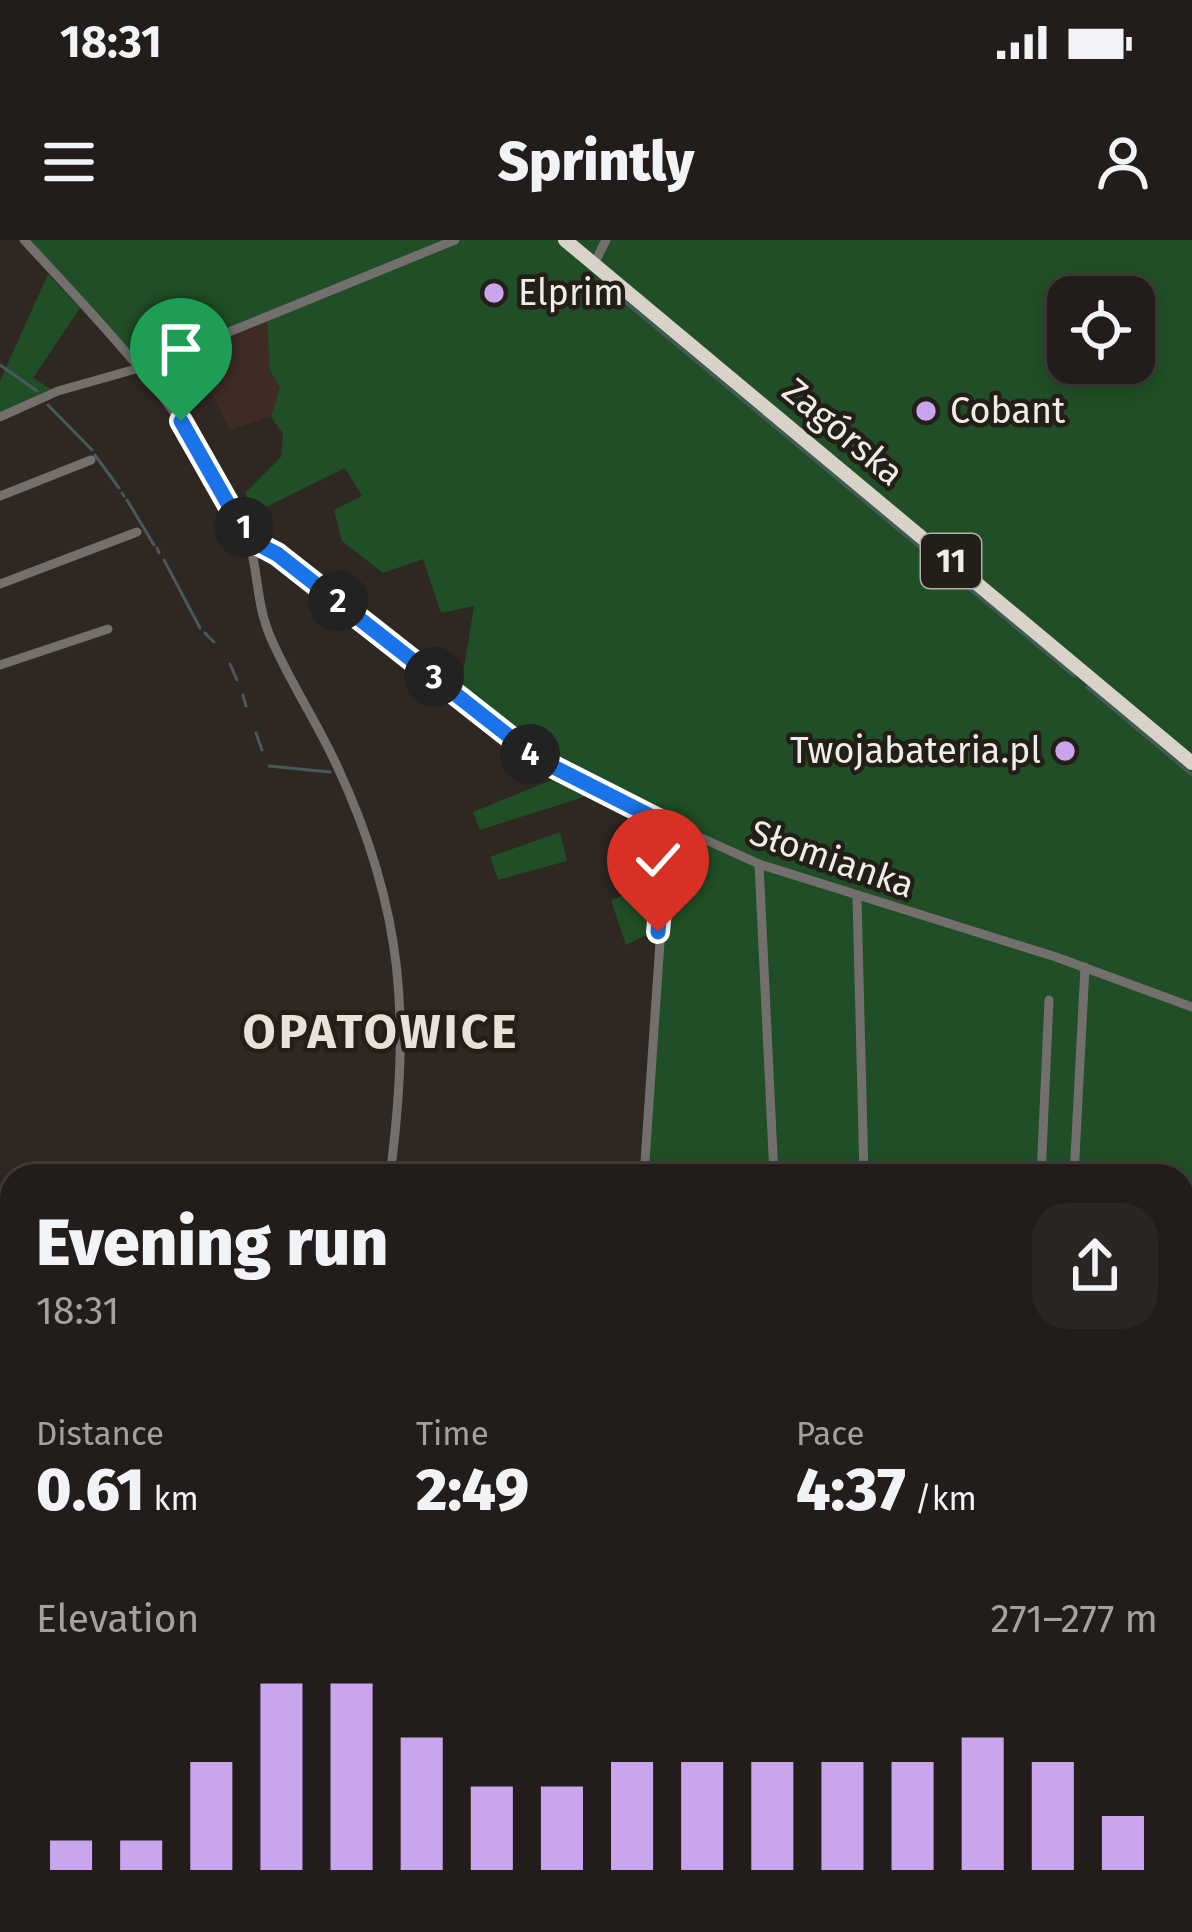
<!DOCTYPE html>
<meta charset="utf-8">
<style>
:root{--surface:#221d1a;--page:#2a2623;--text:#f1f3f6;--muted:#a2a2a2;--line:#3f3b39;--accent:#c9a5ee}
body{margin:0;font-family:"Fira Sans",sans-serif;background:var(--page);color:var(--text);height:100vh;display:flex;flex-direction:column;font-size:45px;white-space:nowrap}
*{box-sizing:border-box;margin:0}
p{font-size:39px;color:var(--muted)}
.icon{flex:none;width:66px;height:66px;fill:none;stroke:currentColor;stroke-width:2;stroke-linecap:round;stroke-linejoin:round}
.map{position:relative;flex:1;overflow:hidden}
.sheet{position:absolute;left:0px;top:924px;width:1194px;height:768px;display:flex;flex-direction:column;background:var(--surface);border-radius:36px 36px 0 0;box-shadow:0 6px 18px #0003,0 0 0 3px var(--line)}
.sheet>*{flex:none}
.controls{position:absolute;left:1047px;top:36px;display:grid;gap:24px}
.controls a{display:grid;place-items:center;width:108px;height:108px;border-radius:24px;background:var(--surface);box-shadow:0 6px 18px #0003,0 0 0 3px var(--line);font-size:60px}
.pin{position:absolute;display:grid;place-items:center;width:102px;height:102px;color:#fff;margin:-123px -51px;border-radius:50% 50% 50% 0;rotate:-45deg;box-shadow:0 0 12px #0007}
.pin .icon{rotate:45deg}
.km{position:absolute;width:60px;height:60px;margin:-30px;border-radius:50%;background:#222;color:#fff;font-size:33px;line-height:60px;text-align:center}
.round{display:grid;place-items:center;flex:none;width:126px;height:126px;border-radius:36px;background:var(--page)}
.head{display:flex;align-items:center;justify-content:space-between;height:204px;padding:0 36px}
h1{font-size:66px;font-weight:800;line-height:90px}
.figures{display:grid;grid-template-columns:repeat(3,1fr);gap:18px;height:204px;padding:12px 36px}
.figures div{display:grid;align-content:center}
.figures b{font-size:60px;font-weight:800}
.figures small{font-size:33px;font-weight:400}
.figures p{font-size:33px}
.chart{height:336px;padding:24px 36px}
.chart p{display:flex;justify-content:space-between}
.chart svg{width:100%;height:216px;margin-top:12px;stroke:var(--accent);stroke-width:6}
.status{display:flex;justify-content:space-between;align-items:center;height:84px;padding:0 60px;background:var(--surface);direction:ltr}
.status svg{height:33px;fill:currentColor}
header{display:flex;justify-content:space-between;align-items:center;height:156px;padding:0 36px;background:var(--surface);font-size:54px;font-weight:800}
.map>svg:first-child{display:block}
</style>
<div class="status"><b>18:31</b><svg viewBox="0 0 49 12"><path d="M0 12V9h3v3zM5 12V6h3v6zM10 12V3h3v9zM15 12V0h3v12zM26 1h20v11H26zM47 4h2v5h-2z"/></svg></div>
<header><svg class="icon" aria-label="menu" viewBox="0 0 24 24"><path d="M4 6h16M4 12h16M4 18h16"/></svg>Sprintly<svg class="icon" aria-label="person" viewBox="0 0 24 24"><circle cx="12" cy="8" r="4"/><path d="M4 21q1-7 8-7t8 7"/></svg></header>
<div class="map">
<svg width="1192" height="1692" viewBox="0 0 1192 1692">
<rect width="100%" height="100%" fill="#2e2722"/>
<!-- commercial -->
<polygon fill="#3d2b24" points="408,26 379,136 230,191 209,148 200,152 180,115"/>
<!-- green -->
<g fill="#204e26" fill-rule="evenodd">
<path d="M27 0H1192V1692H896L889 1680H1182V936H642L664 583 568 536 459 458 474 366 441 373 423 319 383 333 342 301 334 270 362 256 345 228 254 273 245 253 281 217 283 194 271 177 280 147 270 130 267 79 144 129ZM1068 57H1134V123H1068Z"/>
<polygon points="48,34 80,68 33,138 51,149 0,172 0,141"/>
<polygon points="559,537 587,550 584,557 480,590 473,572"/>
<polygon points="560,592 567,621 498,640 490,617"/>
<polygon points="658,643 654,691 626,705 611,660"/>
</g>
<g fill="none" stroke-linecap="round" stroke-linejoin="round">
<!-- stream -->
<g stroke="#48595c" stroke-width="3">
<polyline points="607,47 1074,436"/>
<polyline points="0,125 37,151"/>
<polyline points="48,165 92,210"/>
<polyline points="95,215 119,248"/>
<polyline points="122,253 124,256"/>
<polyline points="127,260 154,305"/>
<polyline points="157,308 159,313"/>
<polyline points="164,320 200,388"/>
<polyline points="205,393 214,402"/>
<polyline points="230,424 237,440"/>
<polyline points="1087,447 1192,535"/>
<polyline points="243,455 246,466"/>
<polyline points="256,493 262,510"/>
<polyline points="269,526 330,532"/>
</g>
<!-- minor -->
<g stroke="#726f6c" stroke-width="9">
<path d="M24 0C106 88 188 173 242 281 259 317 254 359 270 396 289 441 317 482 337 526 405 671 410 781 390 936"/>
<polyline points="594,24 606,0"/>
<polyline points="0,177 58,151 143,127 455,0"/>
<polyline points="0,256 91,220"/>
<polyline points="249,299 277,314 524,510 567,537 759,624 1056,717 1192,767"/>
<polyline points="0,344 137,292"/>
<polyline points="0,425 108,389"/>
<polyline points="759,624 774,936"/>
<polyline points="857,658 864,936"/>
<polyline points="194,936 194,933"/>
<polyline points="644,936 668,585"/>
<polyline points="1041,936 1049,760"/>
<polyline points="1074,936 1085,727"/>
<polyline points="0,979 12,987"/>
<polyline points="1182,1055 1192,1053"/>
<polyline points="0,1250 12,1251"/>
<polyline points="1182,1334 1192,1332"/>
<polyline points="409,1680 414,1692"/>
<polyline points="689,1680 695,1692"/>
<polyline points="754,1680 766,1692"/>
<polyline points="894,1680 899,1692"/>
<polyline points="50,1692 51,1685 129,1692"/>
<polyline points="179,1692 180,1680"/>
</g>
<!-- highway -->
<polyline stroke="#d9d2c9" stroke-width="14" points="565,0 1192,523"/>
</g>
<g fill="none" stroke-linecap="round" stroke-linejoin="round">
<defs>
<polyline id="route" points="181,181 248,299 277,314 538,519 668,585 658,692"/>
</defs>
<!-- route casing -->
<use href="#route" stroke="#fff" stroke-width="24"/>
<!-- route -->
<use href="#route" stroke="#1a73e8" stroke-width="15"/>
</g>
<!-- markers -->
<g fill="#c9a5ee" stroke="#241e18" stroke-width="4.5">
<circle cx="494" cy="53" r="12"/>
<circle cx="926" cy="171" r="12"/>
<circle cx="1065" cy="511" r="12"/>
</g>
<g text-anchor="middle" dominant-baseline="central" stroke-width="9" stroke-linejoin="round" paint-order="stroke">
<!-- shield labels -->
<rect fill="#241e18" stroke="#b3aeaa" stroke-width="3" x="921" y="294" width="60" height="54" rx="9"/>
<g font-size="33" font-weight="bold" fill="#f0ece8">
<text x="951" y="321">11</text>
</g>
<!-- poi labels -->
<g font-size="36" fill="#f0ece8" stroke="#241e18" text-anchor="start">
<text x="518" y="53">Elprim</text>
<text x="950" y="171">Cobant</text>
<text x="1041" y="511" text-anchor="end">Twojabateria.pl</text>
</g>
<!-- street labels -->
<g font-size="36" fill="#f0ece8" stroke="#241e18">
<text transform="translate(843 192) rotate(40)">Zagórska</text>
<text transform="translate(832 619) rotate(19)">Słomianka</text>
</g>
<!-- district labels -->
<g font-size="48" font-weight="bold" letter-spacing="3" fill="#eae1d9" stroke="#241e18">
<text x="381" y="792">OPATOWICE</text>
</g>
</g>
</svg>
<div class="controls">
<a><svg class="icon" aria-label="locate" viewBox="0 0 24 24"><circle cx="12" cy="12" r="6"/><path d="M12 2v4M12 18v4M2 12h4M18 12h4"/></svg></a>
</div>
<div class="pin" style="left:181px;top:181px;background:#1e9e55"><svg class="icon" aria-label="arrive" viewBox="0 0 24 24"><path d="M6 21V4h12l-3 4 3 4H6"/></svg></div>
<div class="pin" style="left:658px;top:692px;background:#d93025"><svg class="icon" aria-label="check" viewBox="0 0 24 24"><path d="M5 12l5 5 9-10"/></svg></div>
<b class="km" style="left:244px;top:287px">1</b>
<b class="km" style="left:338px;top:361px">2</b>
<b class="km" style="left:434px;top:437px">3</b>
<b class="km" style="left:530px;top:514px">4</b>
<section class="sheet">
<div class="head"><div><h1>Evening run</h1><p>18:31</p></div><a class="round"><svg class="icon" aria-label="share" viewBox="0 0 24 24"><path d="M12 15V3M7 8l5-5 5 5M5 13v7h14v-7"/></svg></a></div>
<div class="figures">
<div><p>Distance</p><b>0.61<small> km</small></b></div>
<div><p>Time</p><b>2:49</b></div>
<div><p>Pace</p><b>4:37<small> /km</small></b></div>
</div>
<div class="chart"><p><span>Elevation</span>271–277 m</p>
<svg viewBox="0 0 160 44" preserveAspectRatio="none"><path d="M5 44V38M15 44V38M25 44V22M35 44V6M45 44V6M55 44V17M65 44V27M75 44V27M85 44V22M95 44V22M105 44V22M115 44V22M125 44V22M135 44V17M145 44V22M155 44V33"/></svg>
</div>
</section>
</div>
